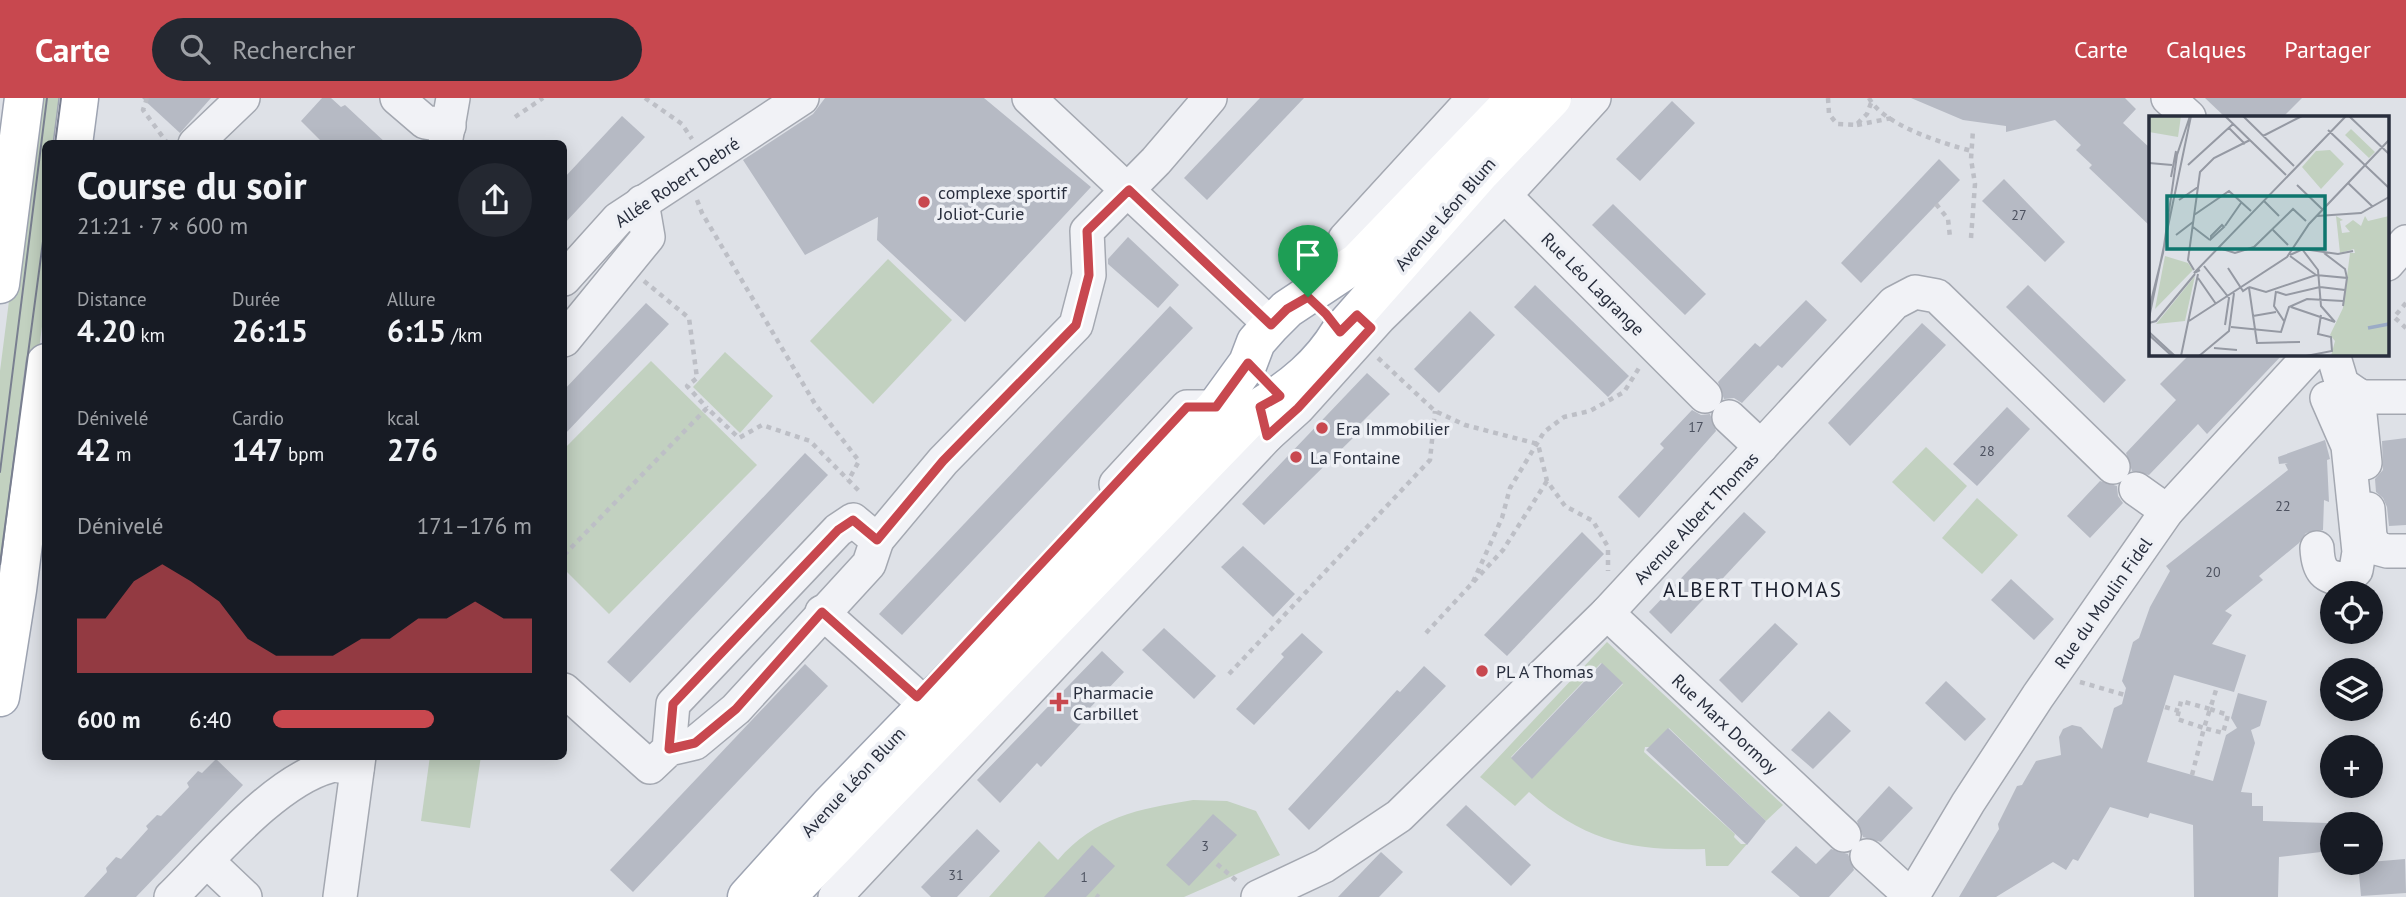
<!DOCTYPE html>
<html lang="fr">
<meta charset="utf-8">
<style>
:root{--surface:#171b24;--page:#242831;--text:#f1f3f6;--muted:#9ea1a6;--accent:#c8484f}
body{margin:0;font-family:"PT Sans",sans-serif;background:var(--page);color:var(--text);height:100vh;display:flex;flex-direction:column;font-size:26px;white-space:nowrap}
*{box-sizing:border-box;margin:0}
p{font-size:23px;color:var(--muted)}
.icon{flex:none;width:38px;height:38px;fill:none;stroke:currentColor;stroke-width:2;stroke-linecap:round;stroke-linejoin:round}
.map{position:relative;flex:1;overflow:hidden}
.drawer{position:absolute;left:42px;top:42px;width:525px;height:620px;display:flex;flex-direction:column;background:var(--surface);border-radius:10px;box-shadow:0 4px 18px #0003}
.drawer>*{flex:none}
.tools{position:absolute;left:2320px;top:483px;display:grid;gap:14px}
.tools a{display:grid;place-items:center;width:63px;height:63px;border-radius:50%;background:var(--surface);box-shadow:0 4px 18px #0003;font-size:35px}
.pin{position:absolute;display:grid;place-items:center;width:60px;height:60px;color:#fff;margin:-72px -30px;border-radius:50% 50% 50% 0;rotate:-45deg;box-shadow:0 0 7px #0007}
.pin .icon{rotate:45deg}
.round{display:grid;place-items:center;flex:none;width:74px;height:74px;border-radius:37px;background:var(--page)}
.summary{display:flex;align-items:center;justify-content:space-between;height:119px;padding:0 35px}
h1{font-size:38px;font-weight:600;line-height:52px}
.figures{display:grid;grid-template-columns:repeat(3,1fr);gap:10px;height:119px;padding:7px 35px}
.figures div{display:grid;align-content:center}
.figures b{font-size:30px;font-weight:600}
.figures small{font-size:19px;font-weight:400}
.figures p{font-size:19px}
.chart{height:196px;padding:14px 35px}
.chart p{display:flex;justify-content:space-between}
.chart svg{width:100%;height:126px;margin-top:7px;fill:var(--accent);opacity:.7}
ul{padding:0 35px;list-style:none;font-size:23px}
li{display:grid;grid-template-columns:112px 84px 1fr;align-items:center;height:52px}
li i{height:18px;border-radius:9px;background:var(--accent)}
header{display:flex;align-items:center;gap:42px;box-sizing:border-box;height:98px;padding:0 35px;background:var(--accent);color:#fff}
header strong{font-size:33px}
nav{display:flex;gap:38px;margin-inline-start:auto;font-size:24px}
.search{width:490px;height:63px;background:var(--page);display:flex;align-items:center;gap:18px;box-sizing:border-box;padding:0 24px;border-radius:38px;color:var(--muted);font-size:26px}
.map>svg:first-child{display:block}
</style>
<header>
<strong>Carte</strong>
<div class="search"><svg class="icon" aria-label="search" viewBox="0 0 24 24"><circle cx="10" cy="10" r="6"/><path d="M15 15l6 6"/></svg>Rechercher</div>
<nav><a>Carte</a><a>Calques</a><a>Partager</a></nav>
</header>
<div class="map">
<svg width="2406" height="799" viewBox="0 0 2406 799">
<rect width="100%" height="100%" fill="#dee1e7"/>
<!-- green -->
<g fill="#c2d1c0" fill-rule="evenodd">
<polygon points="35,0 72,0 66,45 46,46 45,206 0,545 0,273"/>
<polygon points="888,161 952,222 873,306 810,243"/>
<polygon points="725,254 773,298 740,335 693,289"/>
<polygon points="651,263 757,367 609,516 564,471 564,351"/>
<polygon points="1926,349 1967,388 1934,424 1892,384"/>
<polygon points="1977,400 2018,437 1982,476 1942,440"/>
<path d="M1607 544 1783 707 1766 723 1669 630 1650 649H1645L1644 654 1735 736 1734 739 1741 746H1747L1728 768H1706L1705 751C1632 753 1585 744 1529 694L1515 708 1480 679ZM1601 565 1623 586 1532 680 1511 659Z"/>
<polygon points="430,658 481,658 470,730 421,723"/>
<path d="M1193 702 1227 703 1256 713 1280 757 1184 799H989L1039 743 1058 762C1095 719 1138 711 1193 702Z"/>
</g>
<!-- building -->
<g fill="#b6bac4">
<polygon points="142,0 211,0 180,35"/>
<polygon points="322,0 331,0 341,9 345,7 387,46 324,46 301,23"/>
<polygon points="825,0 984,0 1091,89 965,224 877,142 878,119 805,157 743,62 813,16"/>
<polygon points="1260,0 1304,0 1207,102 1184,80"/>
<polygon points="1911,0 2125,0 2136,11 2123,25 2151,51 2151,129 2089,70 2092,67 2076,52 2081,47 2055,22 2006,34 2006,28 1963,22"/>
<polygon points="2205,0 2302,0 2283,19 2225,19"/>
<polygon points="1672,3 1695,25 1640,83 1616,61"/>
<polygon points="622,18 645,39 564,126 564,80"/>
<polygon points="1939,61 1960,82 1861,185 1841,165"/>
<polygon points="2004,81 2065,144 2045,164 1982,103"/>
<polygon points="1613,106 1706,196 1685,217 1592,127"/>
<polygon points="1128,139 1179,187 1158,210 1108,166 1108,161"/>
<polygon points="1535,187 1629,278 1608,299 1514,209"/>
<polygon points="2028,187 2126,282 2104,305 2006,209"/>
<polygon points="1806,202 1827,222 1782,270 1778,267 1742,305 1734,300 1724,301 1718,284 1755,245 1760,249"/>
<polygon points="646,205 669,226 564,337 564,292"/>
<polygon points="1170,208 1193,230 902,537 879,516"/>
<polygon points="1470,213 1495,237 1439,295 1414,271"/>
<polygon points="1922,225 1946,247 1850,348 1828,325"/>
<polygon points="2190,256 2283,256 2207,336 2198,326 2149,377 2132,373 2126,355 2176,302 2160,286"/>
<polygon points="1367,275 1390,296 1352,334 1355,338 1264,427 1242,406"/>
<polygon points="2007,309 2030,331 1977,388 1953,366"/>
<polygon points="1692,312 1701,317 1710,316 1716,333 1639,420 1618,399 1664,350 1660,346"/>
<polygon points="2406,340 2406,427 2389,428 2387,409 2383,400 2376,394 2375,381 2383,372 2382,343"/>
<polygon points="2325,342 2330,361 2327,362 2329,404 2324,402 2323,432 2306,435 2299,445 2259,478 2263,482 2225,513 2232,517 2212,546 2246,557 2234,594 2174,577 2147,664 2213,683 2226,637 2237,630 2231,620 2238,595 2267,603 2260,628 2251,632 2255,645 2241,694 2252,695 2252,708 2263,708 2263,723 2328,725 2329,753 2279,759 2278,799 2194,799 2193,727 2150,715 2148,720 2110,709 2078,763 2073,761 2066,772 2053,764 1996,799 1959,799 1999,731 1998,726 2017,688 2022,687 2036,663 2061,657 2059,639 2063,631 2072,627 2081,629 2102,651 2114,610 2122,606 2126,590 2122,583 2133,544 2139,540 2150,509 2170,473 2166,468 2288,372 2285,366 2288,365 2279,366 2278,359"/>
<polygon points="805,355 828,377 630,585 607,564"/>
<polygon points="2100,383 2117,388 2118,398 2123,405 2090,440 2067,418"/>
<polygon points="1744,414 1766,434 1671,536 1649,514"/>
<polygon points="1582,434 1604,456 1507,558 1484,537"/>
<polygon points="1243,448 1295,496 1273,519 1221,469"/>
<polygon points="2011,481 2054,521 2034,542 1991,502"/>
<polygon points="1775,525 1798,546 1742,605 1719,582"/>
<polygon points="1164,530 1216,578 1194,601 1142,552"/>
<polygon points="1302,535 1323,554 1254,627 1236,611 1284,559 1281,556"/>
<polygon points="1102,553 1124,574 1087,613 1090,616 1041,669 1037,665 1000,705 977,682"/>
<polygon points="1602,565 1623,585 1532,681 1511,660"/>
<polygon points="805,566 828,588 633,794 610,772"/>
<polygon points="1424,568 1446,588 1309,732 1288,711 1397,592 1400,594"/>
<polygon points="1946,583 1986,621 1965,643 1925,605"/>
<polygon points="1829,613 1851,633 1813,671 1791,652"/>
<polygon points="1668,630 1766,723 1747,747 1646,652"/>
<polygon points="216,661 243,687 226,705 136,799 84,799 107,774 106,770 116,759 121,761 148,731 146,728 157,717 161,718 189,689 187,685 198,673 202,675"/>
<polygon points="1889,688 1913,710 1881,744 1863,739 1857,723"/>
<polygon points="1466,707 1531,767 1511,788 1446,727"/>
<polygon points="1213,716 1237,737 1189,788 1166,767"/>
<polygon points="977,731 1000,753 957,799 931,799 921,789"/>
<polygon points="1092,747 1115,768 1086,799 1044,799"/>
<polygon points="1796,748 1816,766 1831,751 1848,756 1854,772 1829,799 1800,799 1771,774"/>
<polygon points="1381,754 1403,774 1379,799 1338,799"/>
<polygon points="2405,761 2406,795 2361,798 2358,765"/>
</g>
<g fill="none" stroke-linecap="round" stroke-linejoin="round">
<defs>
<g id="minor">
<polyline points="397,0 425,24 449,28"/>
<polyline points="1029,0 1271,227"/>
<polyline points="2168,0 2189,19"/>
<polyline points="195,46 243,0"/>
<polyline points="445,46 453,0"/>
<polyline points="1489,82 1705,298"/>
<polyline points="1358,164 1345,141 1474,0"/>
<polyline points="2387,166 2406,144"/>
<polyline points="564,181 618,121 802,0"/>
<polyline points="564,242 648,139 642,104"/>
<polyline points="2333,256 2342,286 2358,297"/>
<polyline points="2358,297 2365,365"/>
<polyline points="2338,299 2406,299"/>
<polyline points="1729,319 1761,349"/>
<polyline points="1267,338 1298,310 1380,219 1504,98 1594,0"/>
<polyline points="1116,386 1187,309 1216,309"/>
<polyline points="2136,391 2167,413"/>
<polyline points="2368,411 2370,439 2376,450 2387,453 2406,453"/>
<polyline points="877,442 943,363 1076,227 1089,177 1087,133 1156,63 1210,0"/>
<path d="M2317 450C2318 472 2324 481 2347 481L2356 472 2359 454 2348 348 2327 300"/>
<polyline points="822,514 926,607"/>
<polyline points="1607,515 1844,737"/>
<polyline points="564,592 650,669 669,651 695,645 736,611 869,466 877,442 853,422 838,432 673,606 669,651"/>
<polyline points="1867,758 1912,799"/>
<polyline points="207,763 245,799"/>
<path d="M171 799C212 759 274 683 330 668 338 666 348 670 357 671"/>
<polyline points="340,799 359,658"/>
<polyline points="835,799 1267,338 1260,309"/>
<polyline points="1258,799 1324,768 1399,718 1607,515 1894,205 1915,194 1937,198 2113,369"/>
<polyline points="1912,799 1968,705 2038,598 2167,413 2311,256"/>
</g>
<g id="major">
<polyline points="73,46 79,0"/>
<polyline points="0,186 24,0"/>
<polyline points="0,599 17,492 46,265"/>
<polyline points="747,799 830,707 1216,309 1248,265 1256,244 1271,227 1287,211 1358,164 1516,0"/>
<path d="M786 799 1260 309C1293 289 1320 267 1340 234L1481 74 1552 0"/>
</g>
</defs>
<!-- minor casing -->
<use href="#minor" stroke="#a4a8b1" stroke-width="36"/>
<!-- major casing -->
<use href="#major" stroke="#9ea4b2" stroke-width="41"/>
<!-- path -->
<g stroke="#bdbfc6" stroke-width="4.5" stroke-dasharray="5 5" stroke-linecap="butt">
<polyline points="147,0 143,12 168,46"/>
<polyline points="645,0 682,26 692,41"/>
<polyline points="1828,0 1829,16 1837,26 1856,27 1867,16 1871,5"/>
<path d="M1869 0C1883 27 1944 46 1972 53"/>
<polyline points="515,19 543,0"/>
<polyline points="1857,27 1892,20"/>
<polyline points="697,102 702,115 815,306 859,363 848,383"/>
<polyline points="1936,106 1948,121 1950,139"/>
<polyline points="1971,140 1975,86 1971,61 1973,32"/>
<polyline points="644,183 689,220 697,280 687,288 707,310"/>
<polyline points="2406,205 2394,219 2406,230"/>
<polyline points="1378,260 1435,313 1465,327 1538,346 1547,383 1565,408 1593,423 1608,449 1608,473"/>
<polyline points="564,457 707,310 739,340 762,327 810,343 861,395"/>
<polyline points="1473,484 1502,420 1510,390 1544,334 1564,319 1590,313 1624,294 1639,270"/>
<polyline points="1426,535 1503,452 1547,383"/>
<polyline points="1229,576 1430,362 1435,313"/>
<polyline points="2080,584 2125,597"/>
<polyline points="2165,609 2179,613"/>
<polygon points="2210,611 2228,617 2223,635 2204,630"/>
<polyline points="2192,677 2204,630 2177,621 2181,603 2210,611 2217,589"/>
<polyline points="1217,766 1237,783"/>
<polyline points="1096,797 1099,799"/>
</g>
<!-- minor -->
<use href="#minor" stroke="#f1f2f6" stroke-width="33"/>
<!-- major -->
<use href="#major" stroke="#fff" stroke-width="38"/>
<!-- tram -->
<g stroke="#797f90" stroke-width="2">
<polyline points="55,46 61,0"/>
<polyline points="0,374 47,0"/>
<polyline points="0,466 46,121"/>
</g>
</g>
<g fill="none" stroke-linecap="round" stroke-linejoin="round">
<defs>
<polygon id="route" points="1129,92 1271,227 1287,211 1308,199 1326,216 1340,234 1357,217 1371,230 1298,310 1267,338 1260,309 1280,298 1248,265 1216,309 1187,309 917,599 822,514 736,611 695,645 669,651 673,606 838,432 853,422 877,442 943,363 1076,227 1089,177 1087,133"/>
</defs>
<!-- route casing -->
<use href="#route" stroke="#fff" stroke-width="14"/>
<!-- route -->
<use href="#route" stroke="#c8484f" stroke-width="9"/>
</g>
<!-- markers -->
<g fill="#c8484f" stroke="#eef0f5" stroke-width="2.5">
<circle cx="924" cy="104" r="7"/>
<circle cx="1322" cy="330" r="7"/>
<circle cx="1296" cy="359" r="7"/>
<circle cx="1482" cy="573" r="7"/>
<path d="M1055.5 593.5h7v7h7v7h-7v7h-7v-7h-7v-7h7z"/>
</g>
<g text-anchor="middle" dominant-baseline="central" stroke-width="7" stroke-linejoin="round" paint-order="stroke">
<!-- number labels -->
<g font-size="14" fill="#4c515f">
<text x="2019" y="117">27</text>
<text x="1696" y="329">17</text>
<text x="1987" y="353">28</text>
<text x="2283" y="408">22</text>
<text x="2213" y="474">20</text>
<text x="1205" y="748">3</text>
<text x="956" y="777">31</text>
<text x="1084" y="779">1</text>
</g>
<!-- street labels -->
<g font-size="18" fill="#282e3d" stroke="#eef0f5">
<text transform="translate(677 84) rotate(-34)">Allée Robert Debré</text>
<text transform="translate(1445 116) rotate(-49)">Avenue Léon Blum</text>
<text transform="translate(1593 186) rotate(45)">Rue Léo Lagrange</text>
<text transform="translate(1696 420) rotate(-47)">Avenue Albert Thomas</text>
<text transform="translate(2103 505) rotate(-55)">Rue du Moulin Fidel</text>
<text transform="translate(1725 626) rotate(43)">Rue Marx Dormoy</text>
<text transform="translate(853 684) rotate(-47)">Avenue Léon Blum</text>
</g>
<!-- poi labels -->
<g font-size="18" fill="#282e3d" stroke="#eef0f5" text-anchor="start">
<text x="938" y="94">complexe sportif<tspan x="938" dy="21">Joliot-Curie</tspan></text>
<text x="1336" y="330">Era Immobilier</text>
<text x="1310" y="359">La Fontaine</text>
<text x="1496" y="573">PL A Thomas</text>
<text x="1073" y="594">Pharmacie<tspan x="1073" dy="21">Carbillet</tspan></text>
</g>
<!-- quarter labels -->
<g font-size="21" letter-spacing="2" fill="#1a1f2e" stroke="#eef0f5">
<text x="1753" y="491">ALBERT THOMAS</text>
</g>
</g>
<!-- overview -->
<g transform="translate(2149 18)">
<rect width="240" height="240" fill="#dee1e7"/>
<path d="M0 0H32L29 21 0 16ZM202 13 226 36 220 42 196 19ZM181 34 195 48 172 73 153 51 167 35ZM187 100 194 104 191 105 193 117 201 116 196 110 204 104 212 110 216 100 219 105 240 100V240H182L186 225 181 219 194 192 201 137H206L205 133 191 137ZM16 140 39 147 44 154 6 193ZM46 160 36 205 7 208Z" fill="#c2d1c0"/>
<path fill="none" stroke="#9babc6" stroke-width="3.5" d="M219 212 240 208"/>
<path fill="none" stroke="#9599a3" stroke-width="2" d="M76 0 137 59M94 0 145 50M200 0 240 38M80 12 96 28M179 14 240 72M114 20 153 0M0 47 23 49M39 49 84 8M22 61 27 35M199 67 224 91M148 69 173 93M30 84 49 71M115 85 130 100M45 99 80 75 102 95M168 100 212 97 240 81M73 109 75 111 62 123V120ZM76 110 92 87M44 111 61 124M124 114 139 129M27 119 44 106M70 132 86 137 105 131 144 93 157 105M153 133 169 154 172 190 186 206M175 137 196 153 198 162M141 139 154 133 189 138 204 135M141 140 167 159M55 150 80 182 76 209M79 152 94 175 100 171M45 154 39 144 51 56 65 42 101 24M51 154 45 157 197 0M49 162 67 188M100 171 117 176 167 159 198 162 194 190M100 172 108 227 151 226M127 175 125 190 135 205M128 176 137 179 171 171 196 174M142 191 186 206M0 193 14 137 28 39 41 0M104 200 127 196M0 202 42 0M40 205 138 141 160 108 240 24M0 207 7 205 46 158M82 211 132 216 140 191 158 183 194 185M0 216 26 240M0 219 23 240M65 232 88 234M32 240 49 158M50 240 80 215 85 177M109 240H139M157 240 183 235 182 221 169 218 172 199"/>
<path fill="#0f766e" fill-opacity="0.15" stroke="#0f766e" stroke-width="3.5" d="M18 80H176V133H18Z"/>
<rect width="240" height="240" fill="none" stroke="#282e3d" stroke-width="3.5"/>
</g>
</svg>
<div class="tools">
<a><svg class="icon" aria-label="locate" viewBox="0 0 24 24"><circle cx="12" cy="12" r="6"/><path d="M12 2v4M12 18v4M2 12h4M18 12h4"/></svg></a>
<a><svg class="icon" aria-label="layers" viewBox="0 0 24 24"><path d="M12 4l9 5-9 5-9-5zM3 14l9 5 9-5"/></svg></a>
<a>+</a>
<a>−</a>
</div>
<div class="pin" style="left:1308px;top:199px;background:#1e9e55"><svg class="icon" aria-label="arrive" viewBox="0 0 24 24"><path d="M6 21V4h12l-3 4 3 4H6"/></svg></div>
<section class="drawer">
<div class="summary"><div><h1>Course du soir</h1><p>21:21 · 7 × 600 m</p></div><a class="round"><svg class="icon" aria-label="share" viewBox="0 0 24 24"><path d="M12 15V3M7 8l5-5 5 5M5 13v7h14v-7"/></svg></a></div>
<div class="figures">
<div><p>Distance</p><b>4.20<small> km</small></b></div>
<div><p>Durée</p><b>26:15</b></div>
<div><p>Allure</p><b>6:15<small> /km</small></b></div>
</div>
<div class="figures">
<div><p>Dénivelé</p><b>42<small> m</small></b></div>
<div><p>Cardio</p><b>147<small> bpm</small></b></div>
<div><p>kcal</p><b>276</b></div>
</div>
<div class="chart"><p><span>Dénivelé</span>171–176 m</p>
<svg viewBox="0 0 160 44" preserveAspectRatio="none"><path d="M0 44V25L10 25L20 12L30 6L40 12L50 19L60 32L70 38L80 38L90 38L100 32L110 32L120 25L130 25L140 19L150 25L160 25V44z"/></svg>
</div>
<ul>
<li><b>600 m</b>6:40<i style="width:62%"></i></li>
</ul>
</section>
</div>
